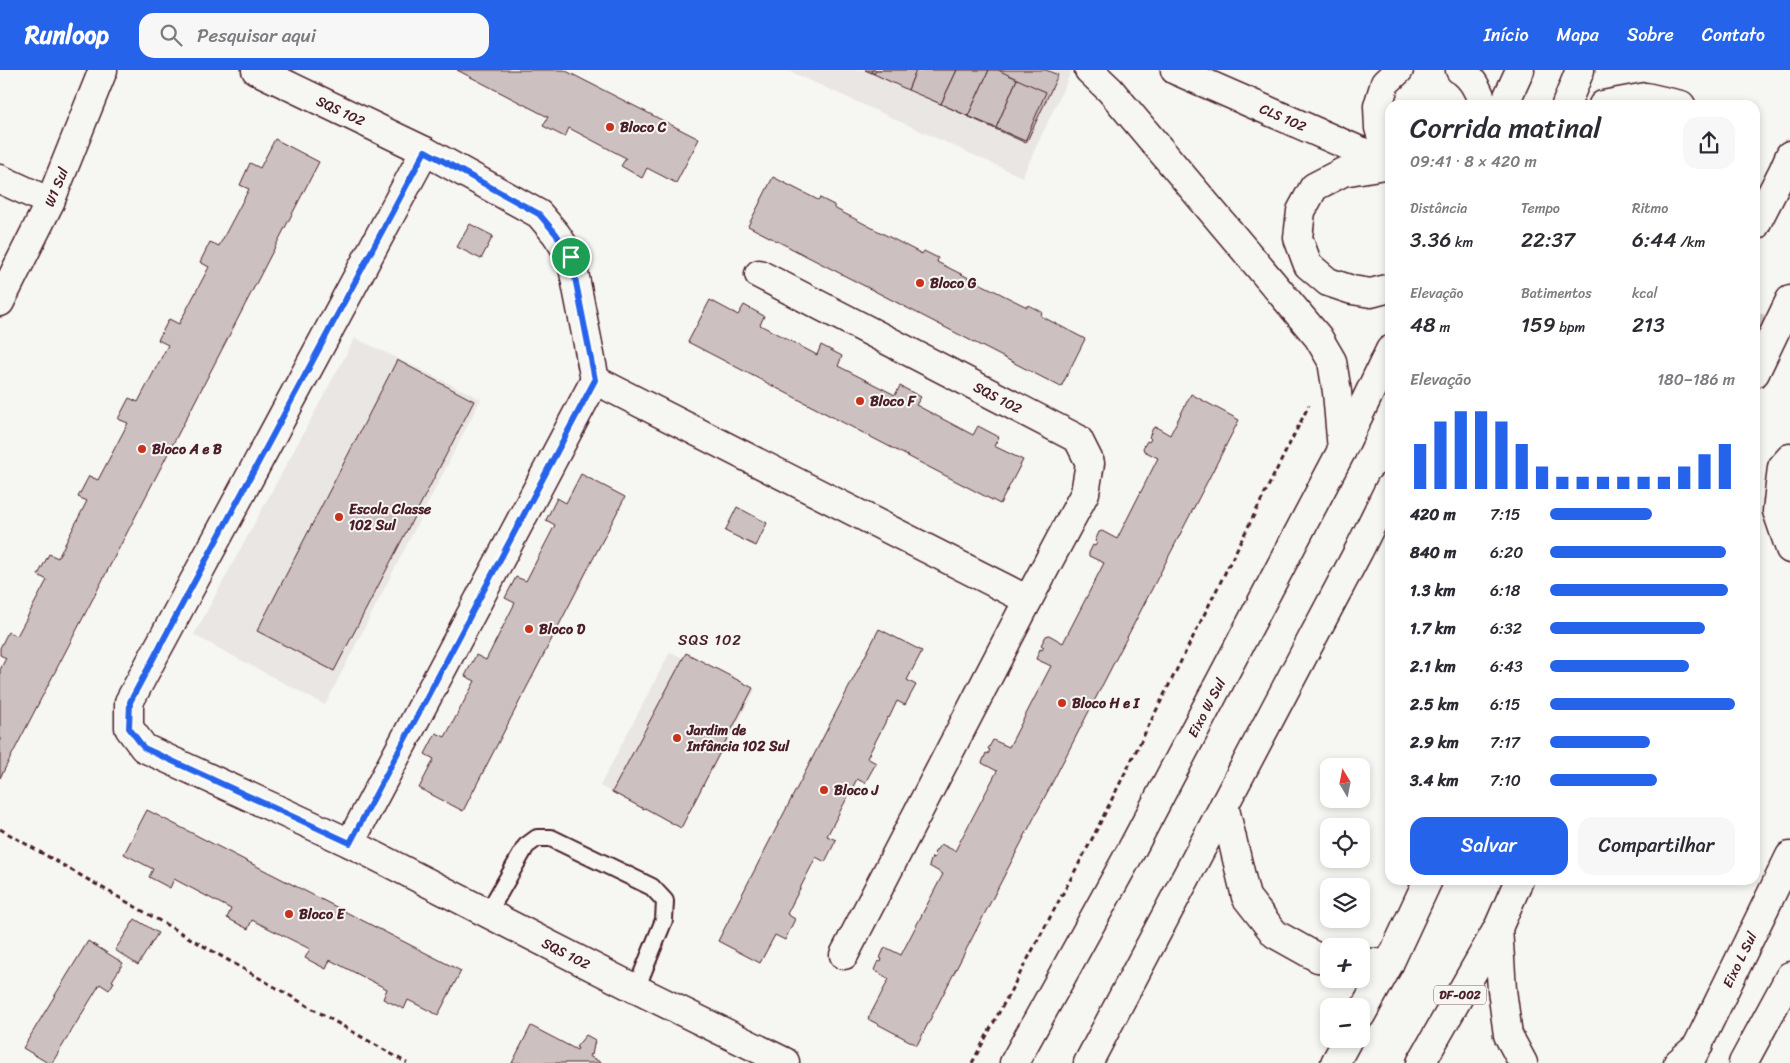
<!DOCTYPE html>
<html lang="pt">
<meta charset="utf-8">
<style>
:root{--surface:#fff;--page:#f7f7f7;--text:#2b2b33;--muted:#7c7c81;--accent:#2563eb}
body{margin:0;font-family:Sriracha,sans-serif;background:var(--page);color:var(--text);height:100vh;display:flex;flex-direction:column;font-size:19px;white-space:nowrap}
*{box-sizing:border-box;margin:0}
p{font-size:16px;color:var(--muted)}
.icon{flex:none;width:28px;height:28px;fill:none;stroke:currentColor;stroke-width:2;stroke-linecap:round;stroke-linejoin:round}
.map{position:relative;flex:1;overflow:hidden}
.drawer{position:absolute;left:1385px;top:30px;width:375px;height:785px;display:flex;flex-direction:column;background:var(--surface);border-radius:15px;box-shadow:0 2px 8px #0003}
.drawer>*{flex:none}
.needle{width:32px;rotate:350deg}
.tools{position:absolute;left:1320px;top:688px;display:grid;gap:10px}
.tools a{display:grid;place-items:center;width:50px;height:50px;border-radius:10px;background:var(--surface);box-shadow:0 2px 8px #0003;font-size:25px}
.pin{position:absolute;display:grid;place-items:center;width:42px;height:42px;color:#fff;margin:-21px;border:2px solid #fff;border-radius:50%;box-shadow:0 1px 5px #0007}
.round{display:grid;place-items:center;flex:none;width:52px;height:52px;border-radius:15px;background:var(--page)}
.summary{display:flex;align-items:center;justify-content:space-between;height:85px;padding:0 25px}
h1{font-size:28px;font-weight:600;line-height:38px}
.metrics{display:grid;grid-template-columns:repeat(3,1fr);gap:8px;height:85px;padding:5px 25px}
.metrics div{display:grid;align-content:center}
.metrics b{font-size:21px;font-weight:600}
.metrics small{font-size:14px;font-weight:400}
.metrics p{font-size:14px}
.chart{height:140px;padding:10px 25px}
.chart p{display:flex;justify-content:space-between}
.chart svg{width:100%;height:90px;margin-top:5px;stroke:var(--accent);stroke-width:6}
.button{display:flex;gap:10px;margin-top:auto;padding:10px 25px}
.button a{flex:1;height:58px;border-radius:15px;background:var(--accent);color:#fff;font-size:20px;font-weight:600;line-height:58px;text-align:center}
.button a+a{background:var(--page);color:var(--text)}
ul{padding:0 25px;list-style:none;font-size:16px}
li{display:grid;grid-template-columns:80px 60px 1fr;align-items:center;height:38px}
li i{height:12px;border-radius:6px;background:var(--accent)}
header{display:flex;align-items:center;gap:30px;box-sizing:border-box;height:70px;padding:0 25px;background:var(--accent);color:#fff}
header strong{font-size:24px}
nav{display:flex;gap:28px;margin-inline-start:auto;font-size:18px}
.search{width:350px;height:45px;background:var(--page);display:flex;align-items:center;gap:12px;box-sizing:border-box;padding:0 18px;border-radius:15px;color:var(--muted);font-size:19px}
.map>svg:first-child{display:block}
</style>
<header>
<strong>Runloop</strong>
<div class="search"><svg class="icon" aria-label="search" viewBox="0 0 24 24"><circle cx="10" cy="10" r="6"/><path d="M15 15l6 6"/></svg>Pesquisar aqui</div>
<nav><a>Início</a><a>Mapa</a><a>Sobre</a><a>Contato</a></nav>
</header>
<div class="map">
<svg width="1790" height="993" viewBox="0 0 1790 993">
<rect width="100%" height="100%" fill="#f6f6f2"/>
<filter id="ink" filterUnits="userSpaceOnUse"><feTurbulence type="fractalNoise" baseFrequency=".02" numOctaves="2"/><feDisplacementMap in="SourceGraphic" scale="10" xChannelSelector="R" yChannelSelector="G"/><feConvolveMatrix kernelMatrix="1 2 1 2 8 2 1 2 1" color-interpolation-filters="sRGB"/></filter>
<g filter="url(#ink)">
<!-- built -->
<g fill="#e9e6e3">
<polygon points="787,0 1072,0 1022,107"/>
<polygon points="355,268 481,329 325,635 194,565"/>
<polygon points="670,582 755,620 681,758 600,716"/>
</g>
<!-- building -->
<g fill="#ccc1c0" stroke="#4a1f2b">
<polygon points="457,0 564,0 699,69 676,113 647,98 642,108 621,96 626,88 569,58 565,67 543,56 548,47"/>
<polygon points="865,0 876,0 874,4"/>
<polygon points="872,0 1046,0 1058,5 1026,73 871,2"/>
<polygon points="876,0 916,0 908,20 874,4"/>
<polygon points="916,0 957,0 941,34 908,20"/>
<polygon points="957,0 989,0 968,46 941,34"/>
<polygon points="989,0 998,0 1017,9 996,58 968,46"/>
<polygon points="1017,9 1046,22 1025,71 996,58"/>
<polygon points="275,69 319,92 0,708 0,600 6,588 0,585 0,578 8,562 17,566 47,510 38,505 49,484 58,488 87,431 78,427 89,406 98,410 128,353 118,349 129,328 138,332 168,275 158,270 169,249 179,254 209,197 200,192 210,172 219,176 249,119 240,115 250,93 260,98"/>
<polygon points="773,107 818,130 820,128 834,135 834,138 922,184 924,181 938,188 937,192 1027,237 1028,235 1042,242 1041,246 1085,269 1061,317 748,156"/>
<polygon points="470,154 493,166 481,189 457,177"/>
<polygon points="710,230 738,245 744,235 764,246 760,255 817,285 821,275 842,286 838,296 895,325 900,316 921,327 916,335 973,365 978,356 999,367 994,376 1023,390 1000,434 688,272"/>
<polygon points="397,290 474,331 334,601 257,561"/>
<polygon points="1191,324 1239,350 917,975 868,949 889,909 874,900 878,891 881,892 882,889 880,888 884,879 887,878 901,885 943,804 929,796 932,787 934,788 936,785 934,783 941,774 955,781 997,701 982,693 986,683 988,684 990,680 988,679 993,670 1009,677 1051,596 1036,589 1040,579 1042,580 1044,577 1041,575 1046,566 1049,565 1063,573 1104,493 1089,486 1089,483 1093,475 1095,476 1097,473 1095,471 1099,462 1102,461 1117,469 1158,388 1144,381 1143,378 1147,371 1149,372 1151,369 1149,367 1153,358 1156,357 1170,365"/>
<polygon points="581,404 625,427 463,741 419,718 434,689 425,684 436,663 445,667 475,611 465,606 476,585 486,590 515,533 505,528 516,507 526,511 555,455 546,450 557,428 566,433"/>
<polygon points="737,437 767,453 756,476 725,461"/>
<polygon points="879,559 922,581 907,610 916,615 905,635 897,631 889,648 888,647 867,688 876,693 865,713 857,709 827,766 836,770 825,792 816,787 787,844 795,849 785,870 775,865 760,893 718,871"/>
<polygon points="686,583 753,618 681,758 645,738 644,739 612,722"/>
<polygon points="147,740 461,901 438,945 408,930 404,939 383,929 387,919 330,890 326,899 305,888 310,879 252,850 248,859 227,848 231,839 174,809 170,818 149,807 153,799 124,784"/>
<polygon points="135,849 158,863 138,895 115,880"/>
<polygon points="88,871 123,893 112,911 114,912 109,920 100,914 52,993 48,993 23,978"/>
<polygon points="531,956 577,980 578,978 576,977 586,965 595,970 592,985 590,984 589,986 602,993 512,993"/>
</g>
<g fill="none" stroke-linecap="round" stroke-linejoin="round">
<!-- secondary-tunnel -->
<polyline stroke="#d4cbca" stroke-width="28" stroke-dasharray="28 14" stroke-linecap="butt" points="1755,256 1790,272"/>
<defs>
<polyline id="service" points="488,843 526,776 537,768 551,768 652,817 665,831 664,850 636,919"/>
<g id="minor">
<path id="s1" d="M256 0 425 81 539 144 556 164 571 187 595 310 1028 530 844 885"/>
<path id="s2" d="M425 81 129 632V658L144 678 350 773 636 919 785 992"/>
<polyline points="0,109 50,132"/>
<path id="s3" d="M759 204 1078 369 1090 393 1085 423 1028 530"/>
<polyline points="350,773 595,310"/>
</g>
<g id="tertiary">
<path id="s4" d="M0 232 50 132 103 0"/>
</g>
<g id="secondary">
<path id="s5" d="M1175 0 1390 94"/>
</g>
<g id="primary">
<polyline points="1089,0 1110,20 1318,267 1332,291 1337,322 1342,380"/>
<path d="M1460 0C1471 6 1480 22 1483 35"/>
<polyline points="1504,35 1520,0"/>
<polyline points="1566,35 1580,0"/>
<polyline points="1603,35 1646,27 1681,35"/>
<polyline points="1390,218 1371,223 1352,220 1328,212 1308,195 1298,168 1301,141 1314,117 1343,102 1390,94 1379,58 1378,36 1385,13 1399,0"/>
<polyline points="1790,388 1782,397 1777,441 1790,479"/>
<path id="s6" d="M1014 993 1132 779 1342 380 1390 280"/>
<polyline points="1088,993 1359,480 1390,417"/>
<path id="s7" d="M1689 993 1790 786"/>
<polyline points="1743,993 1790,906"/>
</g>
<g id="trunk">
<polyline points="1755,156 1783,101 1790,85"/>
<polyline points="1755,303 1790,230"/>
<polyline points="1224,735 1246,827 1275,864 1318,888 1329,889"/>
<polyline points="1498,858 1502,920 1508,965 1523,993"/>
<polyline points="1361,892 1389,894"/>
<polyline points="1361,945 1389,894 1428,810"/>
<polyline points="1335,993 1348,969"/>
<polyline points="1421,993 1498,858 1519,810"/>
<polyline points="1678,993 1699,975"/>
</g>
</defs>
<!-- service casing -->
<use href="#service" stroke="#4a1f2b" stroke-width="20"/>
<!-- minor casing -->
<use href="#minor" stroke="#4a1f2b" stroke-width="31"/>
<!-- tertiary casing -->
<use href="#tertiary" stroke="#4a1f2b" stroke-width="31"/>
<!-- secondary casing -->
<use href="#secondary" stroke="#4a1f2b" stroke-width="31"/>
<!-- primary casing -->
<use href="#primary" stroke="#4a1f2b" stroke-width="31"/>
<!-- trunk casing -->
<use href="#trunk" stroke="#4a1f2b" stroke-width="31"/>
<!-- path -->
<g stroke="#4a1f2b" stroke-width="3" stroke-dasharray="5 4" stroke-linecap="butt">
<polyline points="0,759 407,993"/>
<polyline points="972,993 1091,771 1309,335"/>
</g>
<!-- service -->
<use href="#service" stroke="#f6f6f2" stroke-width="16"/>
<!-- minor -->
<use href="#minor" stroke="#f6f6f2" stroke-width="28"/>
<!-- tertiary -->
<use href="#tertiary" stroke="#f6f6f2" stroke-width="28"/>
<!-- secondary -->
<use href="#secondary" stroke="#f6f6f2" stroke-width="28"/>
<!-- primary -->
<use href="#primary" stroke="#f6f6f2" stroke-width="28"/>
<!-- trunk -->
<use href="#trunk" stroke="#f6f6f2" stroke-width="28"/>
</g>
</g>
<g fill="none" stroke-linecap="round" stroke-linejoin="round" filter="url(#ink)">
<defs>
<polygon id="route" points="425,81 539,144 556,164 571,187 595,310 350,773 144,678 129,658 130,632"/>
</defs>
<!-- route casing -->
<use href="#route" stroke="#fff" stroke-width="10"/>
<!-- route -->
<use href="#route" stroke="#2563eb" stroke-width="6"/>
</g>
<!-- markers -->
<g fill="#c8321e" stroke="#f6f6f2" stroke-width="2">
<circle cx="610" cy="57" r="5"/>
<circle cx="920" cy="213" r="5"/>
<circle cx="860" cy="331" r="5"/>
<circle cx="142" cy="379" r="5"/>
<circle cx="339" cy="447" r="5"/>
<circle cx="529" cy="559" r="5"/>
<circle cx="1062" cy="633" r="5"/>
<circle cx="677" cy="668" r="5"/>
<circle cx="824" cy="720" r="5"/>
<circle cx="289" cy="844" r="5"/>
</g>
<g text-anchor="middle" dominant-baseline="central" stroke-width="4" stroke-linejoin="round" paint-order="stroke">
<!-- shield labels -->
<rect fill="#f6f6f2" stroke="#7e6067" stroke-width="1" x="1434" y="915.5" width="52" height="19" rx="4"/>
<g font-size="12" font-weight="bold" fill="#4a1f2b">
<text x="1460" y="925">DF-002</text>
</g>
<!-- street labels -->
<g font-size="14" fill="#4a1f2b" stroke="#f6f6f2">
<text stroke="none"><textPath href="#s1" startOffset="94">SQS 102</textPath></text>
<text stroke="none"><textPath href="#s5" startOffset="118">CLS 102</textPath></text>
<text stroke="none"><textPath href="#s4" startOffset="128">W1 Sul</textPath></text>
<text stroke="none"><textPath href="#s3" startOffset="269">SQS 102</textPath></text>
<text stroke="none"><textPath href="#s6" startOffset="404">Eixo W Sul</textPath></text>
<text stroke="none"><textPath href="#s2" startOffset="1146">SQS 102</textPath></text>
<text stroke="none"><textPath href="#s7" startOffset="115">Eixo L Sul</textPath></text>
</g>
<!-- poi labels -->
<g font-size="14" font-weight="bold" fill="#4a1f2b" stroke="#f6f6f2" text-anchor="start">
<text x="620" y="57">Bloco C</text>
<text x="930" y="213">Bloco G</text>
<text x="870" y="331">Bloco F</text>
<text x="152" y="379">Bloco A e B</text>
<text x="349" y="439">Escola Classe<tspan x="349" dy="16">102 Sul</tspan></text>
<text x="539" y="559">Bloco D</text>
<text x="1072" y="633">Bloco H e I</text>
<text x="687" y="660">Jardim de<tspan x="687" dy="16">Infância 102 Sul</tspan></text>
<text x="834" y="720">Bloco J</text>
<text x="299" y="844">Bloco E</text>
</g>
<!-- neighbourhood labels -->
<g font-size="15" letter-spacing="1" fill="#4a1f2b" stroke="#f6f6f2">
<text x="710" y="570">SQS 102</text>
</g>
</g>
</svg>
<div class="tools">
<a><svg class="needle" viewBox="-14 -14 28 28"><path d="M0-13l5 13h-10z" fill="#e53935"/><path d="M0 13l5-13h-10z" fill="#7c7c81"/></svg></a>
<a><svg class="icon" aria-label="locate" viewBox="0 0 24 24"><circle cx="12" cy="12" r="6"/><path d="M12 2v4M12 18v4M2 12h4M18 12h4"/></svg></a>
<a><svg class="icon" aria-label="layers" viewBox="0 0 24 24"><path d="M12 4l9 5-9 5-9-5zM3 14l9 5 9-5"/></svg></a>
<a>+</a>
<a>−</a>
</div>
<div class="pin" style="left:571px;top:187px;background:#1e9e55"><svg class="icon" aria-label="arrive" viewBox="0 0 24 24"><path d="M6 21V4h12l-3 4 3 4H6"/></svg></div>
<section class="drawer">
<div class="summary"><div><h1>Corrida matinal</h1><p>09:41 · 8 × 420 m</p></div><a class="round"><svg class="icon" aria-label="share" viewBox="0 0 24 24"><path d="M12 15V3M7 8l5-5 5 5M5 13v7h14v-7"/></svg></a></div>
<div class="metrics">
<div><p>Distância</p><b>3.36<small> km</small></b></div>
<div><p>Tempo</p><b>22:37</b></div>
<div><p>Ritmo</p><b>6:44<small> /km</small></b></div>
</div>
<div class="metrics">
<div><p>Elevação</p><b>48<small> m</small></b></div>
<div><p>Batimentos</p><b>159<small> bpm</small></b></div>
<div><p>kcal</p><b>213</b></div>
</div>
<div class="chart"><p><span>Elevação</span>180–186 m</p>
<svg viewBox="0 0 160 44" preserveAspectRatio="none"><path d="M5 44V22M15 44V11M25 44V6M35 44V6M45 44V11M55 44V22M65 44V33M75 44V38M85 44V38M95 44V38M105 44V38M115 44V38M125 44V38M135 44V33M145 44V27M155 44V22"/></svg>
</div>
<ul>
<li><b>420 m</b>7:15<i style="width:55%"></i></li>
<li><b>840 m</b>6:20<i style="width:95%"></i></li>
<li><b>1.3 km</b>6:18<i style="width:96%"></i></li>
<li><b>1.7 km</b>6:32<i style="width:84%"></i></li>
<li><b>2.1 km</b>6:43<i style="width:75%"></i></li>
<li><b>2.5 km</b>6:15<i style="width:100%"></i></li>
<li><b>2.9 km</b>7:17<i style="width:54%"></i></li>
<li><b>3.4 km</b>7:10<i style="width:58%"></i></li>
</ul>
<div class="button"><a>Salvar</a><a>Compartilhar</a></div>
</section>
</div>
